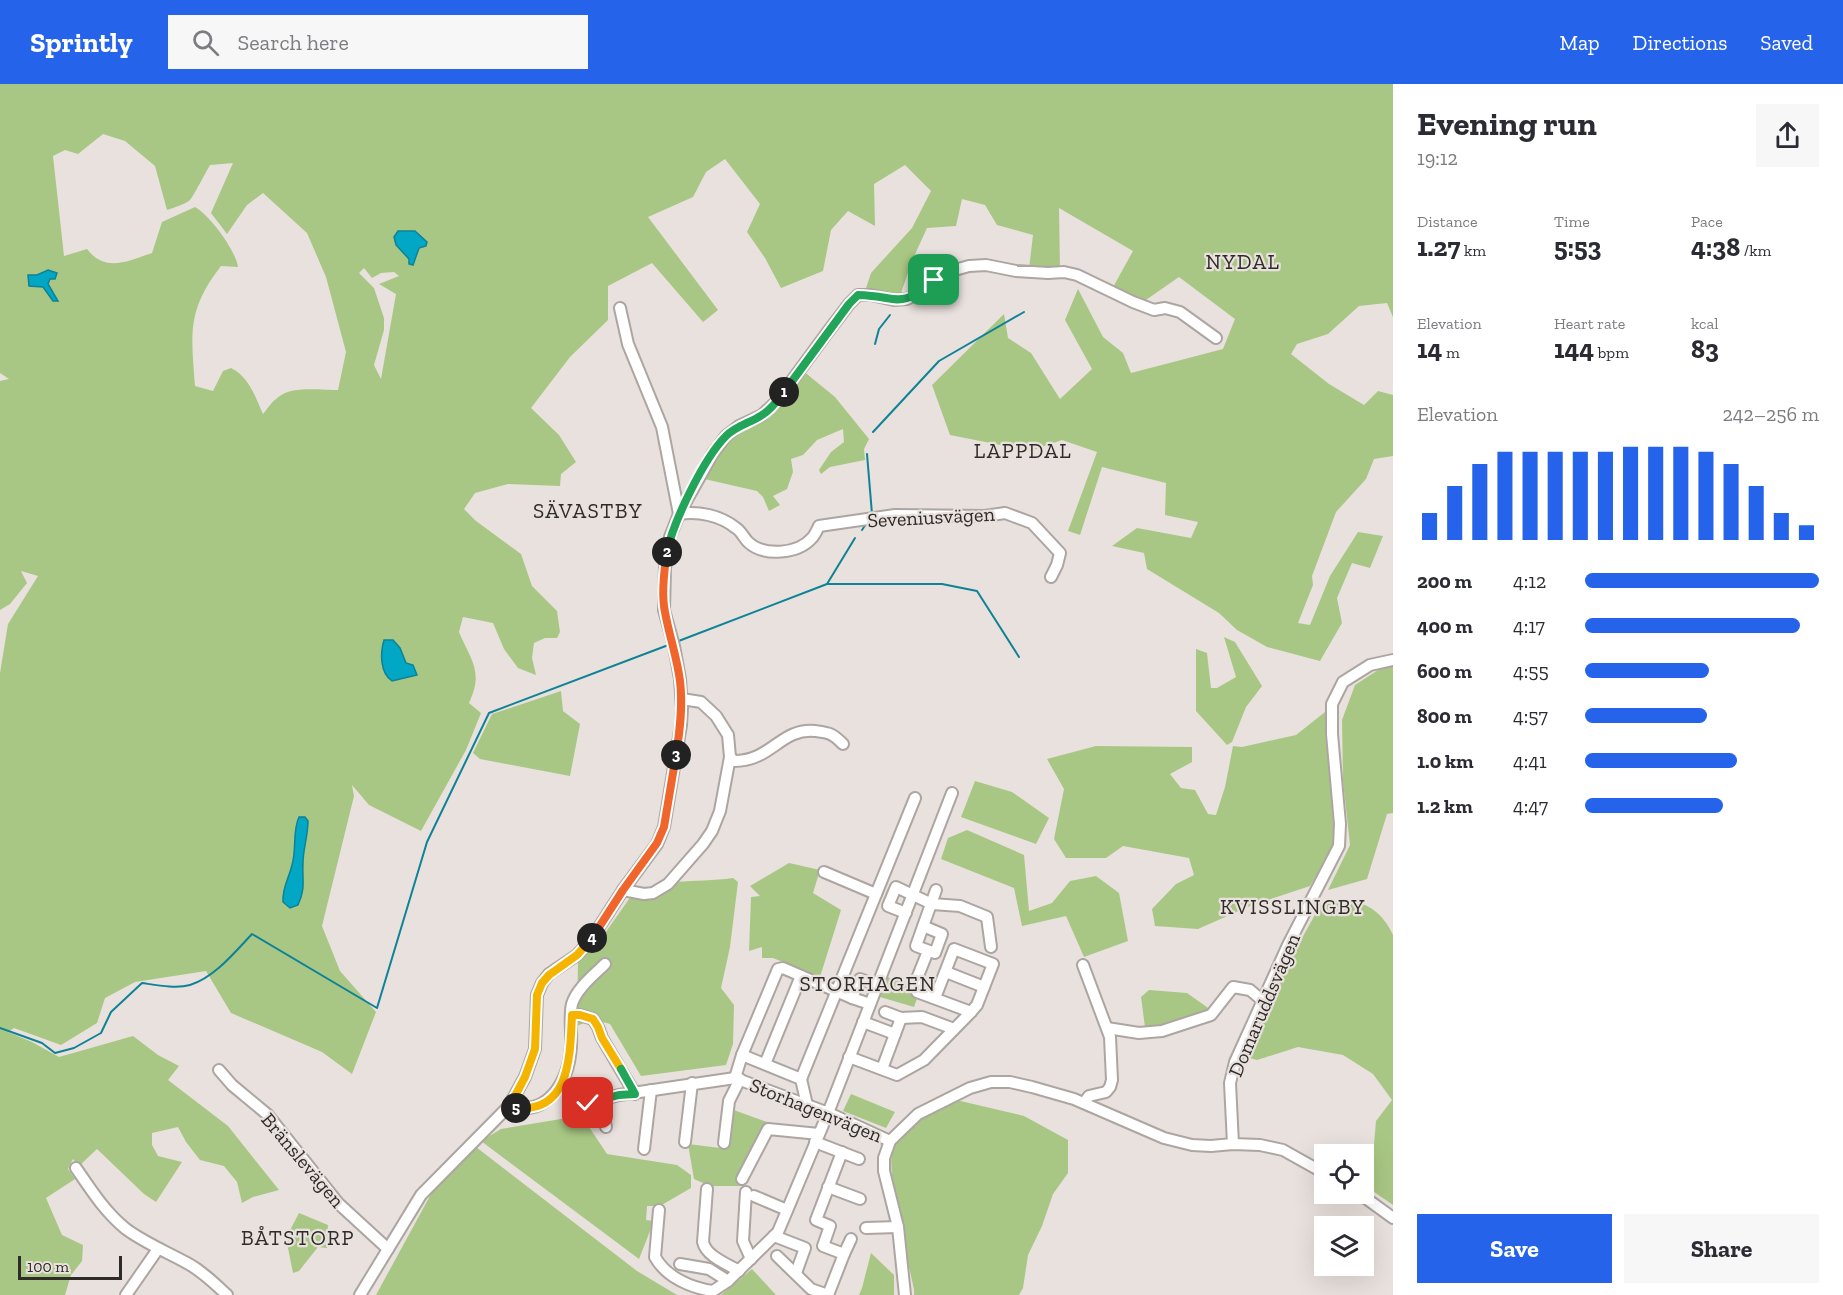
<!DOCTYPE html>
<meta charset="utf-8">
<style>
:root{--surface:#fff;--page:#f7f7f7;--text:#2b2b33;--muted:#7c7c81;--accent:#2563eb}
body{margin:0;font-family:"Zilla Slab",serif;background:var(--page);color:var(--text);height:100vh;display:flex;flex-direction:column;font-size:22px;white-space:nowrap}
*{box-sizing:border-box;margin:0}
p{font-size:20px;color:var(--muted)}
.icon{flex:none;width:33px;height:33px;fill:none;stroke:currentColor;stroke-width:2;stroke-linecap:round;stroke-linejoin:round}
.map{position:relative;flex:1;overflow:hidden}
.details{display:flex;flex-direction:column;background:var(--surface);width:450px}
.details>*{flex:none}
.tools{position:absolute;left:1314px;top:1060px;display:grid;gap:12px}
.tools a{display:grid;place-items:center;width:60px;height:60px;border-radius:0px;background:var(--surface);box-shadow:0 6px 24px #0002;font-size:30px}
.scale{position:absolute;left:18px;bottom:15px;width:104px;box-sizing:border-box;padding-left:6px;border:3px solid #2e2b29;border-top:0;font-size:16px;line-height:21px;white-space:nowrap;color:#2e2b29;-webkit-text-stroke:4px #e9e1dd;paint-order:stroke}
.pin{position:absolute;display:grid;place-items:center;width:51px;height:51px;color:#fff;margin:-26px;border-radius:12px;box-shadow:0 3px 9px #0006}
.km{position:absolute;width:30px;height:30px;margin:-15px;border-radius:50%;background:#222;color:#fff;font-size:16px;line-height:30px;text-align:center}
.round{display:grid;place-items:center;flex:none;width:63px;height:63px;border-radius:0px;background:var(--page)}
.overview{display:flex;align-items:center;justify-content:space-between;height:102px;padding:0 24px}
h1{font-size:33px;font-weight:700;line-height:45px}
.figures{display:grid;grid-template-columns:repeat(3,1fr);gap:9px;height:102px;padding:6px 24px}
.figures div{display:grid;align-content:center}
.figures b{font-size:26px;font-weight:700}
.figures small{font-size:16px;font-weight:400}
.figures p{font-size:16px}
.chart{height:168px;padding:12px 24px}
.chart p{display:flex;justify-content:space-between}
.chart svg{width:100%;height:108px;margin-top:6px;stroke:var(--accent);stroke-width:6}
.button{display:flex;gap:12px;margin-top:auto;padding:12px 24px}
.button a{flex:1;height:69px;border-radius:0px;background:var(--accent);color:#fff;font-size:24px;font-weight:700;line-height:69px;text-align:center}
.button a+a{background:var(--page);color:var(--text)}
ul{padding:0 24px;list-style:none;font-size:20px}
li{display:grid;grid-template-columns:96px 72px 1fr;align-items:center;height:45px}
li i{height:15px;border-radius:8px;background:var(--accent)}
header{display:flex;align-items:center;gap:36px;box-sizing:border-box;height:84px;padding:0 30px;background:var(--accent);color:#fff}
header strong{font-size:28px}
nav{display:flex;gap:33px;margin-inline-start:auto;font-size:21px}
.search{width:420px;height:54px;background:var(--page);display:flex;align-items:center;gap:15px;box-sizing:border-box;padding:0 21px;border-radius:0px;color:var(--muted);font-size:22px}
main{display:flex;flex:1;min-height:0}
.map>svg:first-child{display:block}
</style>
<header>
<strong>Sprintly</strong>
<div class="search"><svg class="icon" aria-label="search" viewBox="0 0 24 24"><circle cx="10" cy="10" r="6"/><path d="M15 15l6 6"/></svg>Search here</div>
<nav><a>Map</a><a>Directions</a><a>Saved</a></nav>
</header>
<main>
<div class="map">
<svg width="1393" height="1211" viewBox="0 0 1393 1211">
<rect width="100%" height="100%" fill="#e9e1dd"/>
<!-- green -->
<g fill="#a9c784" fill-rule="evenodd">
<path d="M0 0H1393V233L1387 219 1359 222 1328 250 1297 260 1291 270 1329 300 1364 321 1378 307 1393 311V372L1374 375 1366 395 1336 428 1312 492 1313 501 1298 539 1310 541 1330 492 1358 448 1383 452 1370 484 1352 479 1337 514 1342 539 1320 577 1267 563 1237 546 1219 529 1147 485 1144 469 1112 462 1137 444 1191 454 1198 438 1165 431 1166 399 1102 383 1080 451 1068 447 1097 368 1062 356 1030 367 950 351 932 301 1004 230 1008 254 1031 269 1060 315 1092 285 1065 236 1078 205 1103 253 1123 269 1131 289 1223 265 1235 235 1179 193 1143 218 1112 205 1133 167 1059 124 1060 185H1029L1033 151 997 141 985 121 962 115 956 142 927 144 912 177 900 212 865 207 871 189 912 144 931 107 905 81 874 100 875 142 848 127 831 146 823 187 781 204 765 174 747 148 760 120 725 75 706 88 693 113 648 133 718 226 703 238 652 179 608 202V236L570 273 531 324 559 351 576 378 561 390 560 402 508 400 475 409 464 425 476 437 521 470 532 502 557 527 560 548 557 554H545L534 559 532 574 536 591 518 584 504 565 493 539 463 533 459 548C471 577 484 587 469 619L481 629 466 666 421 747 369 721 352 701 354 712 322 842 340 887 376 928 352 990 322 968 231 929 206 887 135 898 105 914 97 939 61 961 14 944 8 948 32 958 59 973 133 952 158 971 179 982 168 996 228 1042 279 1106 253 1113 242 1119 237 1098 224 1082 200 1076 186 1058 178 1043 152 1049V1061L158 1072 182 1078 156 1118 144 1110 97 1065 79 1082 73 1075 68 1085 75 1095 46 1114 62 1151 83 1161 82 1177 71 1191 65 1211H0V589L8 540 38 492 21 487 27 499 10 520 0 526V297L9 295 0 289ZM103 50 125 57 155 82 167 126C175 123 184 121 190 116 193 113 206 88 210 81L233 79 211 129 227 150 247 121 263 109 307 149 326 193 346 268 338 306C323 306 291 302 280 312 273 316 268 324 263 330 255 312 249 293 231 284L223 287 213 307 195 302C191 249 187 226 221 182L238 183C236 167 210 131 195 123L162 138 152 169C128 177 105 189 87 165L64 172 53 72 65 66 78 70ZM364 184 372 194 381 189 394 188 399 192 379 200 396 210 381 295 374 281 384 246V234L374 204 359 189Z"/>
<polygon points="802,286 835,313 869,355 864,365 865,376 830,383 821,390 819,386 831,368 844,358 843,345 817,356 803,371 791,375 793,388 787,405 773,412 780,421 769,427 763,413 757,407 700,394 721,361 738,346 756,339 772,329"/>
<polygon points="1224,553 1235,558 1262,602 1246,623 1232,658 1227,661 1196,627 1196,565 1207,569 1211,604 1217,604 1236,593"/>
<polygon points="1393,582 1393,729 1387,730 1367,795 1328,806 1350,761 1343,697 1342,636 1355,601 1378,586"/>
<polygon points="561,607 563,627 580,640 570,692 480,675 473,669 492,630"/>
<polygon points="1325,628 1336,759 1310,802 1250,822 1198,845 1155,842 1152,825 1176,800 1194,791 1189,774 1123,762 1106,774 1066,774 1054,755 1064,705 1047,675 1096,662 1192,663 1192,678 1170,690 1181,704 1195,706 1208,730 1216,731 1225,703 1233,662 1242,663 1296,651"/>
<polygon points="975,697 1012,708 1049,734 1036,760 961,733"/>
<polygon points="967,746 1024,771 1029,827 1052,819 1070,797 1096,792 1119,809 1128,857 1084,873 1066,832 1022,842 1014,804 941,775 948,754"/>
<polygon points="789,779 820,786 813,809 841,826 820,893 773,874 762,874 762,863 749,867 751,813 760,812 750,802"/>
<path d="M733 794 738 798 730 863 721 904 734 921 733 960 726 981 641 992 610 940 593 935 577 942 578 875 596 862 634 808C648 806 661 800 676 798 695 796 714 797 733 794Z"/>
<path d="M1347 817C1369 818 1384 831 1393 851V1121L1364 1101V1084L1373 1072 1376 1037 1392 1016 1373 990 1343 971 1298 963 1257 976 1242 972 1276 901 1322 818Z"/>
<polygon points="887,893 905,898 908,905 919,909 914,923 880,913"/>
<polygon points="1149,906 1187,909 1211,926 1161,945 1145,943 1141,913"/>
<polygon points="851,1010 895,1028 886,1044 843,1027"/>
<path d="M952 1015 1024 1032 1068 1056V1089L1053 1110 1042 1142 1028 1171 1023 1204 1019 1211H914V1206C909 1179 881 1072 895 1053 907 1034 933 1025 952 1015Z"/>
<polygon points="731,1025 767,1038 741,1102 710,1102 694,1095 688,1060 720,1064"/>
<polygon points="579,1032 590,1033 589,1043 607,1070 677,1081 691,1091 691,1104 660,1122 647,1122 646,1136 654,1137 639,1175 481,1057 501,1045"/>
<polygon points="476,1063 637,1187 677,1211 376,1211 437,1099"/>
<polygon points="299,1129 328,1141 327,1164 318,1163 299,1187 293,1189 286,1154"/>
<polygon points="871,1169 894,1191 894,1211 859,1211 862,1204"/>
<polygon points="752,1185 776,1211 721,1211"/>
</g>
<!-- water -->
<g fill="#01a7c4" stroke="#0e8296" stroke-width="1.5">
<polygon points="398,147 415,147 427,158 426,162 419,164 413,181 409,180 409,175 396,161 394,153"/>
<polygon points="48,186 57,189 55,195 50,195 48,200 58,217 53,217 43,203 29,202 28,191 37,191"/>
<path d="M384 556H393L400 564 406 579 413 581 417 591 392 597C380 589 380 569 384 556Z"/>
<path d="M299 733H305L308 737C308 752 303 765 303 779 302 796 306 804 298 821L290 824 283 818C282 804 289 794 292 781 297 764 292 748 299 733Z"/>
</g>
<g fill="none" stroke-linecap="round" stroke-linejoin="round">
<!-- stream -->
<g stroke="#0e8296" stroke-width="2">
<polyline points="875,260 879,245 890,231"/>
<polyline points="873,348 939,277 1024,228"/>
<polyline points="867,370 872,430"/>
<polyline points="862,446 866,440"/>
<polyline points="827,500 855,454"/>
<polyline points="676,558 827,500 942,500 977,507 1019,573"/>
<path d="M0 944 42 959 55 969 74 964 101 949 111 928 142 899C156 901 176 905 190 901 214 894 235 868 252 850L377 924 427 758 489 629 671 560"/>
</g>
<defs>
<g id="minor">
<path d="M620 224 628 260 662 343 679 430C698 427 720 431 736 444 741 447 744 454 748 458 764 473 798 470 812 454 815 451 817 446 819 442L895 431 985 432 1005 429 1032 439 1060 469 1057 481 1051 493"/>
<path d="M730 673 734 677C772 677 780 644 815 647 830 649 832 649 843 660"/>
<polyline points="824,788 876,810"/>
<polyline points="623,806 644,810 653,809 668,800 703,760 712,747 720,727 730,673 728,651 716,632 701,618 682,615"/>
<polyline points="906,829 888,822 896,803 932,820 960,822 987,833 991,863"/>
<polyline points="923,842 942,850 935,869 916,862 936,806"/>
<polyline points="928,867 914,902 917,908 971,928"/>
<polyline points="1083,881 1110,953 1112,996 1110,1003 1106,1008 1089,1012 1084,1019"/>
<polyline points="946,888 984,903"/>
<polyline points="870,920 852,914 860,895 877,901"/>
<polyline points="885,928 901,934 922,933 954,945"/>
<polyline points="572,931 580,931 593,935 598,943 602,954 635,1010"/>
<polyline points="863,938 895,950"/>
<polyline points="1107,944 1139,949 1162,947 1211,931 1233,903 1250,906 1263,917"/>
<polyline points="742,971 778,885 783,884 852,914"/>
<polyline points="849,973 897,991 924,976 971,928 977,921 993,880 954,865 935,914"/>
<polyline points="765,980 801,892"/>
<polyline points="882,985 901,934"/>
<polyline points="219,986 232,1001 268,1031 339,1120 388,1165"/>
<polyline points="735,994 742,971 801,995 807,1021"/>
<polyline points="801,995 915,714"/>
<polyline points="601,1017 606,1043"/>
<polyline points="588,1019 619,1011 735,994 831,1030 890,1057"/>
<path d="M509 1022C549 1034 569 996 571 962 572 949 569 932 572 920 577 904 594 891 605 880"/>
<polyline points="685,1058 692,999"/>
<polyline points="815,1058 859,1075"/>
<polyline points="724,1059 729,1017 740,995"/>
<polyline points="1233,1060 1230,999 1235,978 1288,861 1339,762 1340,740 1332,650 1332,620 1343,598 1370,581 1393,576"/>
<polyline points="644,1065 651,1006"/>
<path d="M76 1084C91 1106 105 1128 126 1145 145 1159 167 1168 187 1179 202 1187 214 1199 227 1211"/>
<polyline points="742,1095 768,1045 819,1050"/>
<polyline points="828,1103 860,1115"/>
<path d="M707 1105 703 1158C706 1172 727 1180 739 1187"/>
<polyline points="746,1108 743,1157 751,1175"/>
<polyline points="1360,1110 1393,1134"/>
<polyline points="754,1112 787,1126"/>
<path d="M659 1126 655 1173C666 1193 691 1204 713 1207L728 1197 778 1148 828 1029 952 709"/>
<polyline points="866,1144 898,1143"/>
<polyline points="774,1152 805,1164 796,1189"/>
<polyline points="844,1170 851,1155"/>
<polyline points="777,1172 811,1205 828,1211 844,1170 823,1162 830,1142 816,1136 842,1068"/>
<polyline points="680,1180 709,1185 728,1197"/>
<polyline points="126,1211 158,1165"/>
<polyline points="360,1211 421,1111 509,1022 525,993 535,965 537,911 542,899 549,890 577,871 590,857 623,806 657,760 664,743 681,641 682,624 680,595 674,562 664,526 665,484 670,453 679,430 713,369 726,352 739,342 762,331 777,317 827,249 849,220 858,211 871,211 894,216 907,215 916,210 944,189 969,182 986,181 1016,187 1048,189 1064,188 1077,191 1133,218 1154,226 1165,224 1180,228 1216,254"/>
<polyline points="905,1211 898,1143 884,1087 884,1074 890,1057 918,1030 970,1004 991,998 1010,998 1032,1003 1074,1015 1164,1054 1192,1061 1211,1062 1233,1060 1260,1061 1283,1066 1324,1089"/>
</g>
</defs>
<!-- minor casing -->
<use href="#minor" stroke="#ada5a1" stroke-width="14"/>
<!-- minor -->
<use href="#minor" stroke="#fff" stroke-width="10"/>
</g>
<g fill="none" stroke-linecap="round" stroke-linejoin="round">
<defs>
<path id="split-1" d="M784 308 849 220 858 211C901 212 897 227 934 196"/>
<path id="split-2" d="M667 468C673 438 704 374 726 352 736 342 750 339 762 331 771 326 778 316 784 308"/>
<path id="split-3" d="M667 468C664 487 661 510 665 528 669 551 677 573 680 597 683 622 680 646 676 671"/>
<polyline id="split-4" points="592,854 623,806 657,759 664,743 676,671"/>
<polyline id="split-5" points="516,1024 509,1023 525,993 535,965 537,911 542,899 549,891 577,871 592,854"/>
<path id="split-6" d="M516 1024C571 1029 570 970 572 931H580L593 935 598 943 602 954 621 985"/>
<polyline id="split-7" points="588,1019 619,1011 635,1010 621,985"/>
</defs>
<!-- split-1 casing -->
<use href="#split-1" stroke="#fff" stroke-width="12"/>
<!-- split-2 casing -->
<use href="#split-2" stroke="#fff" stroke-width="12"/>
<!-- split-3 casing -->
<use href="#split-3" stroke="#fff" stroke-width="12"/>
<!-- split-4 casing -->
<use href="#split-4" stroke="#fff" stroke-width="12"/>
<!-- split-5 casing -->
<use href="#split-5" stroke="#fff" stroke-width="12"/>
<!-- split-6 casing -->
<use href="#split-6" stroke="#fff" stroke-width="12"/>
<!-- split-7 casing -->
<use href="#split-7" stroke="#fff" stroke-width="12"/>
<!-- split-1 -->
<use href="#split-1" stroke="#22a559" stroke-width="8"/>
<!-- split-2 -->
<use href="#split-2" stroke="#22a559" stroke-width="8"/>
<!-- split-3 -->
<use href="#split-3" stroke="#f0652b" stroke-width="8"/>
<!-- split-4 -->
<use href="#split-4" stroke="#f0652b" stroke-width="8"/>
<!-- split-5 -->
<use href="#split-5" stroke="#f5b400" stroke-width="8"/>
<!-- split-6 -->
<use href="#split-6" stroke="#f5b400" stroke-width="8"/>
<!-- split-7 -->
<use href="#split-7" stroke="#22a559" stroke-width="8"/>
</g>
<g text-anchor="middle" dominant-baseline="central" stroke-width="4.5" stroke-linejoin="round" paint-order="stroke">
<!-- street labels -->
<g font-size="20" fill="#2e2b29" stroke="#e9e1dd">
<text transform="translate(931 433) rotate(-3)">Seveniusvägen</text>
<text transform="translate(1264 921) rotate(-67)">Domaruddsvägen</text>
<text transform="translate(816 1026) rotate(22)">Storhagenvägen</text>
<text transform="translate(303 1076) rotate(50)">Bränslevägen</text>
</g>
<!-- neighbourhood labels -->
<g font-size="21" letter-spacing="1.5" fill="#2e2b29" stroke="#e9e1dd">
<text x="1243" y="177">NYDAL</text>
<text x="1023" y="366">LAPPDAL</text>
<text x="588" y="426">SÄVASTBY</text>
<text x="1293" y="822">KVISSLINGBY</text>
<text x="868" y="899">STORHAGEN</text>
<text x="298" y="1153">BÅTSTORP</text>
</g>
</g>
</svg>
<div class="tools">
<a><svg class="icon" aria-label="locate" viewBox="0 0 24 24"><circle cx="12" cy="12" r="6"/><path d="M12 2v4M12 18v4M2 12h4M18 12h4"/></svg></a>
<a><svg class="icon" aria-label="layers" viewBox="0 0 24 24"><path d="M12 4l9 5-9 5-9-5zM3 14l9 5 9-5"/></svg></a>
</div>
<div class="scale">100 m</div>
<div class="pin" style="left:934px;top:196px;background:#1e9e55"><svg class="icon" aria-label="arrive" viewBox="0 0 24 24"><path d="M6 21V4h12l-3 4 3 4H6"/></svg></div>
<div class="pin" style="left:588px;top:1019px;background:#d93025"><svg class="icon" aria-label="check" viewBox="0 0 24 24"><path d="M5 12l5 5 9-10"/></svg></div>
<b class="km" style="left:784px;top:308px">1</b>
<b class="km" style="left:667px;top:468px">2</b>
<b class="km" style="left:676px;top:671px">3</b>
<b class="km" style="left:592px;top:854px">4</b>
<b class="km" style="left:516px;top:1024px">5</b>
</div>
<section class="details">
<div class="overview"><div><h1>Evening run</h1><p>19:12</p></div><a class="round"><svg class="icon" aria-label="share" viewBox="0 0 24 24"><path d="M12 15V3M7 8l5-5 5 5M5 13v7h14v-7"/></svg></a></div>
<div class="figures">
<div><p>Distance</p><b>1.27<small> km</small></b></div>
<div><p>Time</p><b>5:53</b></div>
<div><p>Pace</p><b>4:38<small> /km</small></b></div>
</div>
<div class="figures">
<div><p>Elevation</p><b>14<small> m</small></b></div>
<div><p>Heart rate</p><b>144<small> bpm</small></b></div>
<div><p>kcal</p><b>83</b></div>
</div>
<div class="chart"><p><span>Elevation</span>242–256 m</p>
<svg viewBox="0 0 160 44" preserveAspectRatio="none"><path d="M5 44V33M15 44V22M25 44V13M35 44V8M45 44V8M55 44V8M65 44V8M75 44V8M85 44V6M95 44V6M105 44V6M115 44V8M125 44V13M135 44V22M145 44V33M155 44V38"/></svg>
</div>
<ul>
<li><b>200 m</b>4:12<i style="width:100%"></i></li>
<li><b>400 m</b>4:17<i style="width:92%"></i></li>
<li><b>600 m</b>4:55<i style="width:53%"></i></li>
<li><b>800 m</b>4:57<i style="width:52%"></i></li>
<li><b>1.0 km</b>4:41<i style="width:65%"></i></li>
<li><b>1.2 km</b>4:47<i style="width:59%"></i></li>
</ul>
<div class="button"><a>Save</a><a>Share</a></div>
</section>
</main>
